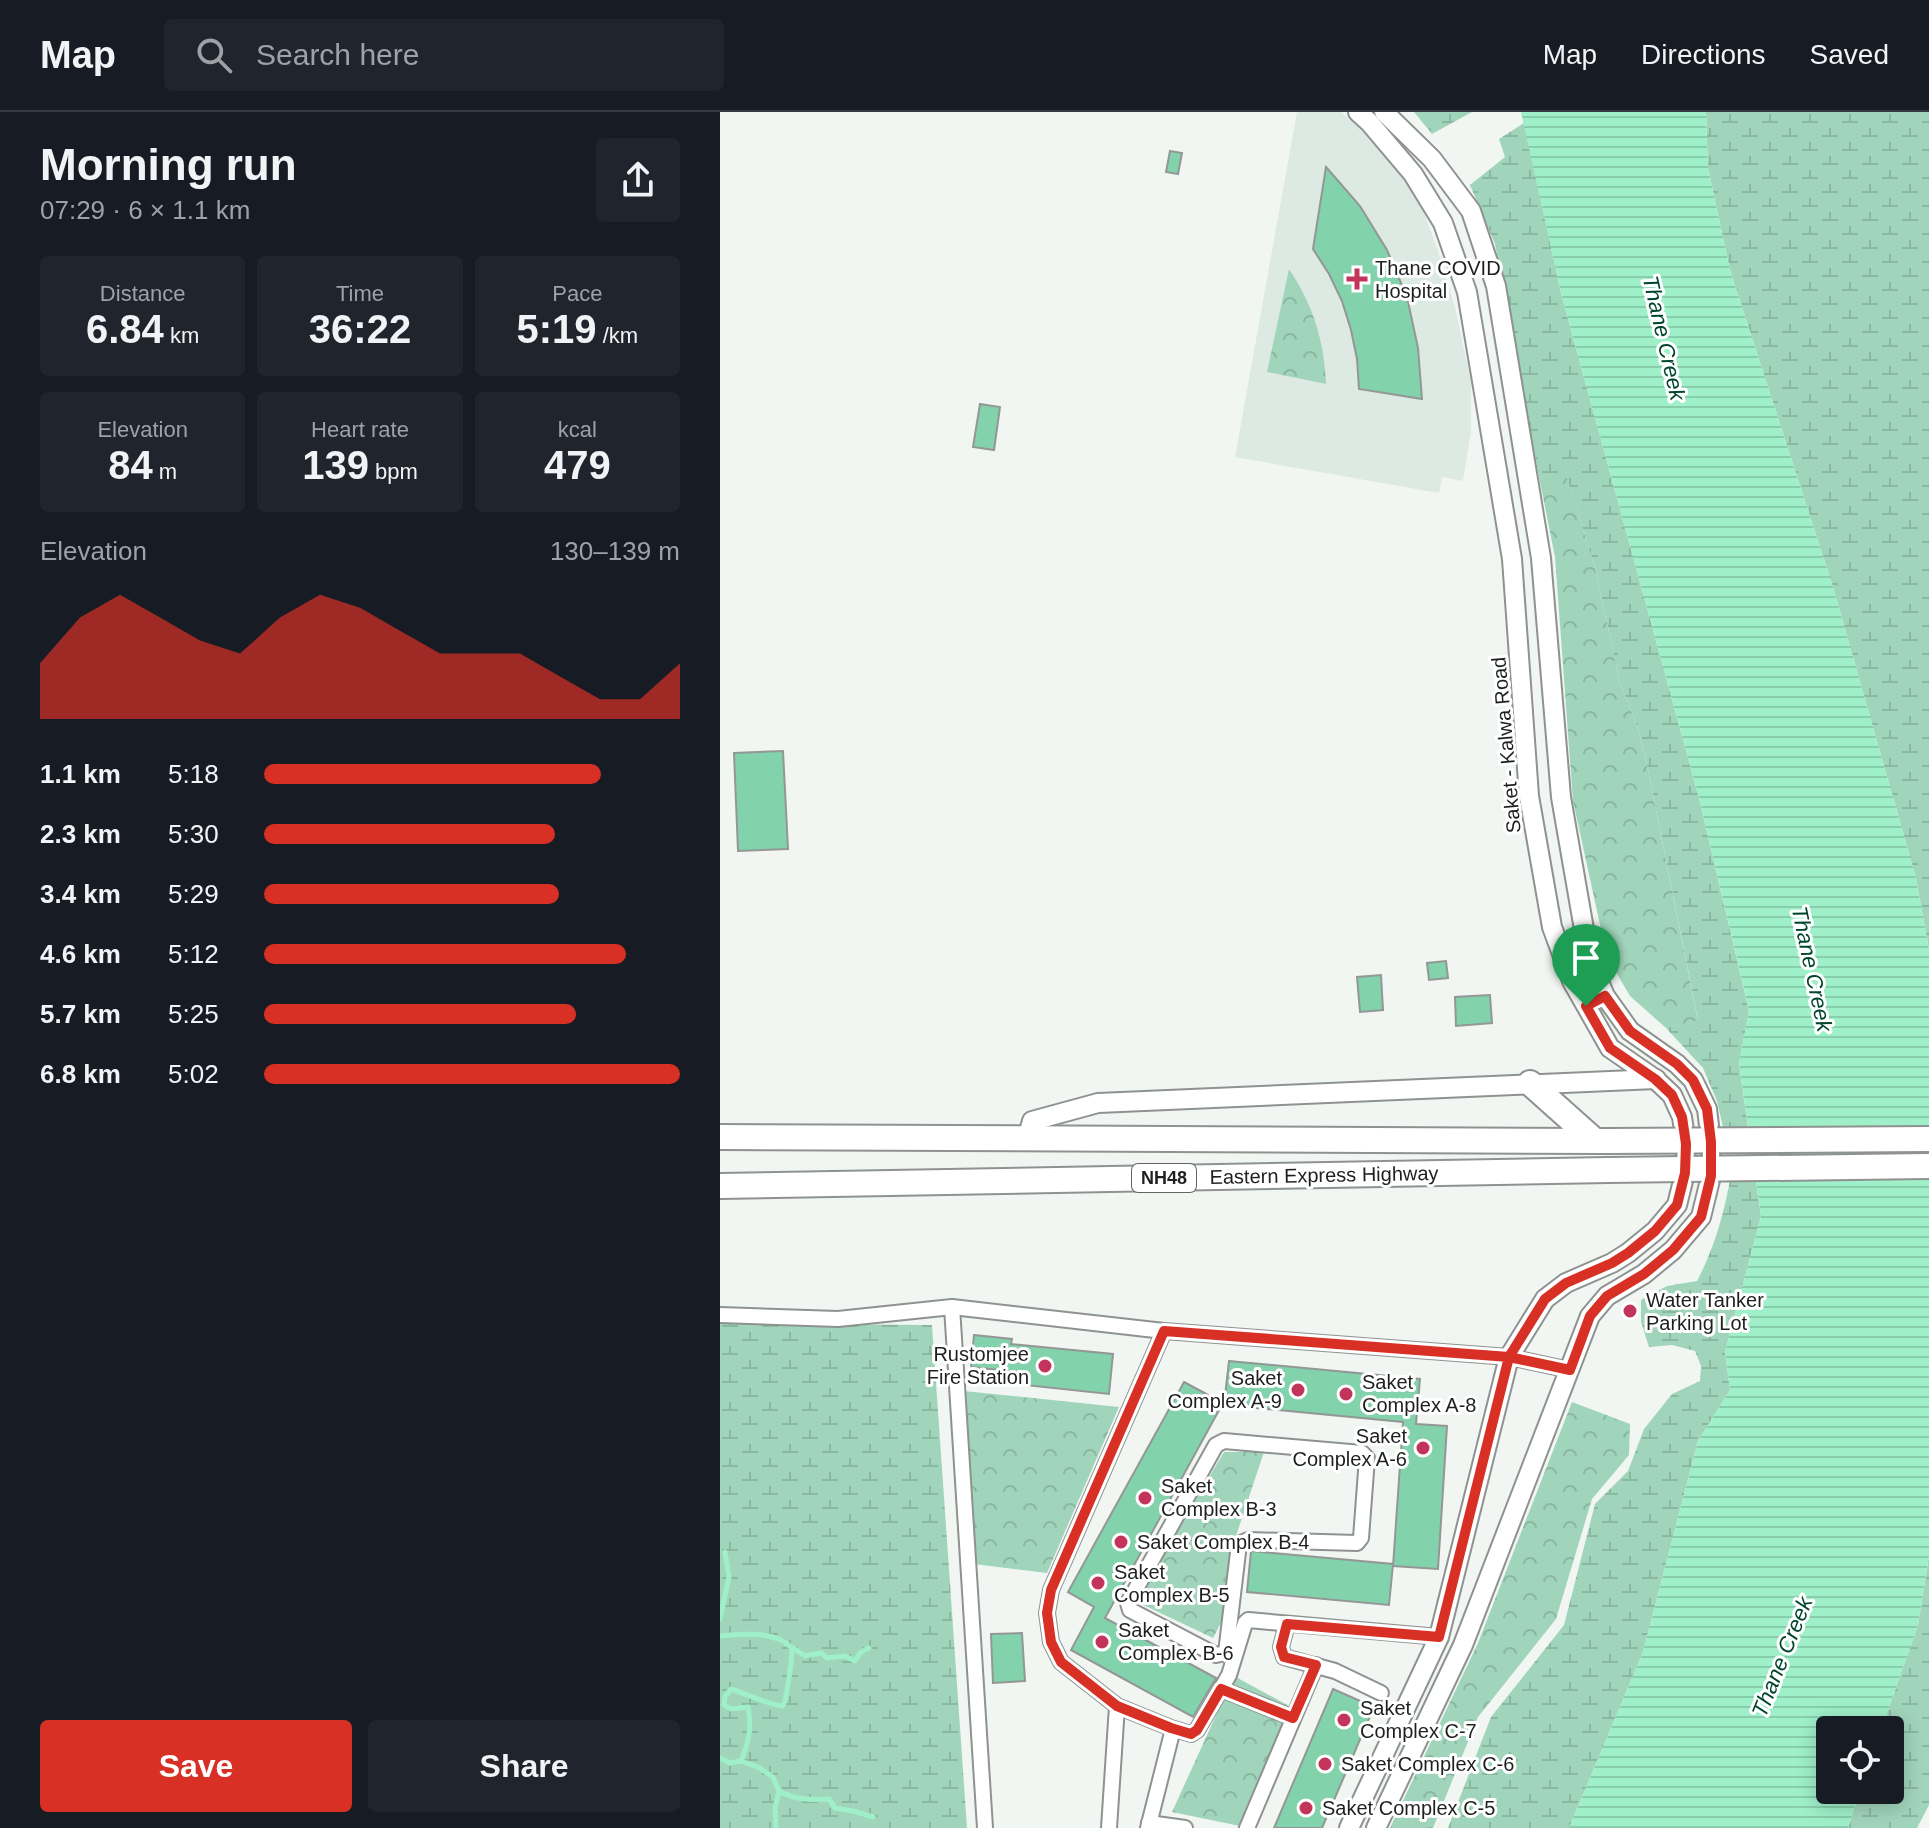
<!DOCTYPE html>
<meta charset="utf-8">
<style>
:root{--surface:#171b24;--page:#20242c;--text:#f1f3f6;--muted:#9ea1a6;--line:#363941;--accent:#d93025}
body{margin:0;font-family:Helvetica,sans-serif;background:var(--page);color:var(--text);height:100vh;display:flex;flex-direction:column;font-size:30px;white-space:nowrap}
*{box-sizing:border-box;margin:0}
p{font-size:26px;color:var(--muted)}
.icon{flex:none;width:44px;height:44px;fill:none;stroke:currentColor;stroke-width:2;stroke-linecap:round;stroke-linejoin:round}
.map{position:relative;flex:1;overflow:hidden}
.side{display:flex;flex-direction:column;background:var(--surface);width:720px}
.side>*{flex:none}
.fabs{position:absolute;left:1096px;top:1604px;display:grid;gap:16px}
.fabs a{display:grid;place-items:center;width:88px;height:88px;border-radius:8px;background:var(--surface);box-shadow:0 4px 20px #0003;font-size:40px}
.pin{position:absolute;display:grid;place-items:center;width:68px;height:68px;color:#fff;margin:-82px -34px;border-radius:50% 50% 50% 0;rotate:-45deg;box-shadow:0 0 8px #0007}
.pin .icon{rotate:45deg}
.round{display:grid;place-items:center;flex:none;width:84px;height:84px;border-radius:8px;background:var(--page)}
.overview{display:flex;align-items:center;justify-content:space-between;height:136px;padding:0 40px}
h1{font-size:44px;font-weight:800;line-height:60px}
.metrics{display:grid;grid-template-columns:repeat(3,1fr);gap:12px;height:136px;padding:8px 40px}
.metrics div{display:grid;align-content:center;border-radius:8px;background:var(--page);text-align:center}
.metrics b{font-size:40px;font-weight:800}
.metrics small{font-size:22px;font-weight:400}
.metrics p{font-size:22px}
.chart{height:224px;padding:16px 40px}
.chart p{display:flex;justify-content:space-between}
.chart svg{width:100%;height:144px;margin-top:8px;fill:var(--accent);opacity:.7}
.action{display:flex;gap:16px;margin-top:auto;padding:16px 40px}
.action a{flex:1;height:92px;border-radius:8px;background:var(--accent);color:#fff;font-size:32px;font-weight:800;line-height:92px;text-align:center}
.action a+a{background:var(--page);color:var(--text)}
ul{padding:0 40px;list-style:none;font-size:26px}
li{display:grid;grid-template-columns:128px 96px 1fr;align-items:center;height:60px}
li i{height:20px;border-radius:10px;background:var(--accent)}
header{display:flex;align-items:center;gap:48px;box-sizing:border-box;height:112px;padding:0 40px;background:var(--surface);border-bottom:2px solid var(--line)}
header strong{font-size:38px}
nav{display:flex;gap:44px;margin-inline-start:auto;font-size:28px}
.search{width:560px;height:72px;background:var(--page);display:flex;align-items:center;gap:20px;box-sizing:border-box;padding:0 28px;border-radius:8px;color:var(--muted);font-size:30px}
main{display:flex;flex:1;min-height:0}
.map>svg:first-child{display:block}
</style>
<header>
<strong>Map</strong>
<div class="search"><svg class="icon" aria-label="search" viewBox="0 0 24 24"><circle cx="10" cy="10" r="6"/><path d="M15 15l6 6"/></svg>Search here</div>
<nav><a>Map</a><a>Directions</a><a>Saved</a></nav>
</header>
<main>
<section class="side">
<div class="overview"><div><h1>Morning run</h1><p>07:29 · 6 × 1.1 km</p></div><a class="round"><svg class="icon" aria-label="share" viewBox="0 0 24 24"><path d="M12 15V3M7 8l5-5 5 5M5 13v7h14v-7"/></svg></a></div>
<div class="metrics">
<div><p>Distance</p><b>6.84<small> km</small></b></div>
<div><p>Time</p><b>36:22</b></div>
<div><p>Pace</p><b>5:19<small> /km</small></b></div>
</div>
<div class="metrics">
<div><p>Elevation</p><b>84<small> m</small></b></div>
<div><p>Heart rate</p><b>139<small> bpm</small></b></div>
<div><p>kcal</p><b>479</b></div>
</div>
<div class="chart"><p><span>Elevation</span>130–139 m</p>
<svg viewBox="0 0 160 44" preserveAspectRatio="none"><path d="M0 44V27L10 13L20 6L30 13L40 20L50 24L60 13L70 6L80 10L90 17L100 24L110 24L120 24L130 31L140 38L150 38L160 27V44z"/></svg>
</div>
<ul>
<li><b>1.1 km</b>5:18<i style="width:81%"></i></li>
<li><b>2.3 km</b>5:30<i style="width:70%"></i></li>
<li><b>3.4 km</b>5:29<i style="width:71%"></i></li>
<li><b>4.6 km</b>5:12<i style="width:87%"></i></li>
<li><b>5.7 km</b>5:25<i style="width:75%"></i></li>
<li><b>6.8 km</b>5:02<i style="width:100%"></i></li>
</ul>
<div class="action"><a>Save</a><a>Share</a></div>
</section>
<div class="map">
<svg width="1209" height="1716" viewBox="0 0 1209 1716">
<defs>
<pattern id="forest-crowns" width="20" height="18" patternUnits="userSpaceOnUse" patternTransform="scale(2)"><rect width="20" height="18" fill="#a1d5bb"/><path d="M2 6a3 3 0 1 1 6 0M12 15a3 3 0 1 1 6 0" fill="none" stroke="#8ab7a0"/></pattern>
<pattern id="wetland-marsh" width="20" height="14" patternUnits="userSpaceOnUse" patternTransform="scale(2)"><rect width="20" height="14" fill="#a1d5bb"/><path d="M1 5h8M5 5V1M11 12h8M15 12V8" fill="none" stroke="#8ab7a0"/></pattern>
<pattern id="water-rules" width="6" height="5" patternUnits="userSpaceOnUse" patternTransform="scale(2)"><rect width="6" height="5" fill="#9ff0c9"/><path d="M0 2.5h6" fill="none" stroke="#88ceac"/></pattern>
</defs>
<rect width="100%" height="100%" fill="#f1f6f3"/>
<!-- built -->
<polygon fill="#dde9e3" points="577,0 621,0 645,22 684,64 701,92 718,139 735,195 751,270 751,319 743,369 722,365 719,381 515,345"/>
<!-- forest -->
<g fill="url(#forest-crowns)">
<path d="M569 157C593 193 604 228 606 272L547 260Z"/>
<polygon points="845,358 875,456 900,571 917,613 926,648 978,909 946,916 910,884 887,845 853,689 835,445 819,365"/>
<polygon points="244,1279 399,1295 327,1461 254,1452"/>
<polygon points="852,1290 910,1312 909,1343 872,1387 836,1507 758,1605 713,1716 670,1716 758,1531"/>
<polygon points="504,1340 544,1340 513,1433 502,1509 493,1526 415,1489"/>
<polygon points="514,1564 571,1595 520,1714 452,1700"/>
</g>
<!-- wetland -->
<g fill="url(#wetland-marsh)">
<polygon points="694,0 752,0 712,22"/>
<polygon points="986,0 1209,0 1209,838 1196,766 1113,475 1010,158 988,56"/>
<polygon points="804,11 842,185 979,686 1029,899 1019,952 1028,1015 1003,1015 997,989 983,956 946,916 978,908 926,648 917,613 900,571 875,456 845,359 819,365 775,132 750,73 785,45 779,27"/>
<path d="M1011 1063H1035L1041 1104 1005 1240 1010 1278 978 1329 923 1540 849 1716H728L771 1605 844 1513 875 1392 908 1359 924 1317 952 1282 980 1269 981 1254 975 1239 952 1233 929 1235 921 1210V1188L947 1174 977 1169C995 1135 1004 1101 1011 1063Z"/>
<polygon points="0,1211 212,1213 247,1716 0,1716"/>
<polygon points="1209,1444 1209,1693 1197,1716 1128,1716 1140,1678 1170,1678 1170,1618 1161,1618 1198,1513"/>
</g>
<!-- water -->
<polygon fill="url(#water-rules)" points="801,0 986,0 988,56 1010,158 1113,475 1196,766 1209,838 1209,1444 1198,1513 1161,1618 1110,1618 1110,1678 1140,1678 1128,1716 849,1716 923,1540 978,1329 1010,1278 1005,1240 1041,1104 1019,952 1029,898 979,686 842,185"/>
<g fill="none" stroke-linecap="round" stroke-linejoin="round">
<!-- stream -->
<g stroke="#9ff0c9" stroke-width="5">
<polyline points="0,1507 9,1465 5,1440"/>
<path d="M0 1524C24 1522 54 1518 72 1536 72 1547 67 1586 63 1594 52 1594 24 1581 11 1577L5 1584 4 1593 11 1597 28 1595C32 1615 29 1630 21 1649L10 1651 0 1646"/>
<polyline points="73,1536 85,1544 101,1541 107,1546 125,1544 135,1549 141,1540 149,1536"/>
<polyline points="21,1649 38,1655 53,1665 59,1679 55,1696 56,1716"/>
<path d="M59 1679C75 1688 91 1688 109 1687L115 1696 133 1699 153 1705"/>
</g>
</g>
<!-- building -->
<g fill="#82d2ac" stroke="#939795" stroke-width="2">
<polygon points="450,39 462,41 458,62 446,60"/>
<polygon points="606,55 640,94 667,138 687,185 698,236 702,287 639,277 637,247 631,218 622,189 609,162 593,137"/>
<polygon points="260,292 280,295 274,338 253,335"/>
<polygon points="63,639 68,737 18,739 14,641"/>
<polygon points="726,849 728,866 709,868 707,851"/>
<polygon points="661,863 663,898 640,900 637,865"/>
<polygon points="770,883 772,911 736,914 735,885"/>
<polygon points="254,1223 292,1227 291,1232 393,1242 389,1282 295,1272 297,1260 251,1255"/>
<polygon points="509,1249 700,1267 696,1312 727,1314 718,1457 673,1454 683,1310 504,1293"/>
<polygon points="464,1270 503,1291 385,1506 496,1566 473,1605 351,1538 374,1495 348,1480"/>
<polygon points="531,1439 673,1452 669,1493 527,1480"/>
<polygon points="302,1521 305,1569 273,1571 271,1522"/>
<polygon points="613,1577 654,1595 602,1716 554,1716"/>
</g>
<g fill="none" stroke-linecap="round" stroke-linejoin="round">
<defs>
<g id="street">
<polyline points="232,1195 265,1716"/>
<polyline points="0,1203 118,1207 232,1195 444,1219 789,1245 850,1258"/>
<polyline points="567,1512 561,1535 564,1545 615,1559 661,1581"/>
<polyline points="506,1541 519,1432 528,1428 637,1431 641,1426 647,1346 642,1341 504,1329 496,1333 408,1491 410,1498 496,1543 516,1539"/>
<polyline points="501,1577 573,1606"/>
<polyline points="397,1594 451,1616 471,1622 477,1618 509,1563 525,1511 528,1508 719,1525"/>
<polyline points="429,1711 465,1716"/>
<polyline points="389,1716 397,1594 341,1550 331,1530 327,1501 331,1478 444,1219"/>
<polyline points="428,1716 453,1617"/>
<polyline points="527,1716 596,1553"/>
</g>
<g id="secondary">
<polyline points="307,1026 312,1009 378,991 936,967"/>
<polyline points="629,1716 719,1525 789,1245 825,1187 846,1171 892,1151 908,1141 935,1119 957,1093 965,1061 966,1032 962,1005 952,983 935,967 890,936 852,869 832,815 809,684 792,447 747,180 723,111 693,62 649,10 638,0"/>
<polyline points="656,1716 743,1533 870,1204 887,1184 924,1162 953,1138 981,1105 991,1064 991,1030 987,997 973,968 957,952 910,919 885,884 869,846 841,685 821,446 776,174 751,99 712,47 664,0"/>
</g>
<g id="highway">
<polyline points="810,971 875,1029"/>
<polyline points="0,1025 887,1029"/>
<polyline points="0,1074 888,1058"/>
</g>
</defs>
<!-- street casing -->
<use href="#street" stroke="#8e9290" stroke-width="18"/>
<!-- secondary casing -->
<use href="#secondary" stroke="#8e9290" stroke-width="22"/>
<!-- highway casing -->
<use href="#highway" stroke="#8e9290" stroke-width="28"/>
<!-- street -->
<use href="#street" stroke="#fff" stroke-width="14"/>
<!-- secondary -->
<use href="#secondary" stroke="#fff" stroke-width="18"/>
<!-- highway -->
<use href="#highway" stroke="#fff" stroke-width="24"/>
<defs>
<g id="highway-bridge">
<polyline points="887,1029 1209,1027"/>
<polyline points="888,1058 1209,1054"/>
</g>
</defs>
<!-- highway-bridge casing -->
<use href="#highway-bridge" stroke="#8e9290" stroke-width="28" stroke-linecap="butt"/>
<!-- highway-bridge -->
<use href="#highway-bridge" stroke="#fff" stroke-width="24"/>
</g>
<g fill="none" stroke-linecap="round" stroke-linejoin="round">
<defs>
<polyline id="route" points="866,894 890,936 935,967 952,983 962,1005 966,1032 965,1061 957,1093 935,1119 908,1141 892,1151 846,1171 825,1187 789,1245 444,1219 331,1478 327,1501 331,1530 341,1550 397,1594 451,1616 471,1622 477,1618 501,1577 573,1606 596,1553 564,1545 561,1535 567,1512 719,1525 789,1245 850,1258 870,1204 887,1184 924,1162 953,1138 981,1105 991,1064 991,1030 987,997 973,968 957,952 910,919 885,884 866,894"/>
</defs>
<!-- route casing -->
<use href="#route" stroke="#fff" stroke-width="16"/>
<!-- route -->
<use href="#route" stroke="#d93025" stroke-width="10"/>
</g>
<!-- markers -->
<g fill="#c3345a" stroke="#fff" stroke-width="3">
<path d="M633 155h8v8h8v8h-8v8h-8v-8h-8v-8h8z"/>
<circle cx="910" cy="1199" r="8"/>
<circle cx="325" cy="1254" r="8"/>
<circle cx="578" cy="1278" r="8"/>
<circle cx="626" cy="1282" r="8"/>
<circle cx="703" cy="1336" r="8"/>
<circle cx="425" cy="1386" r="8"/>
<circle cx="401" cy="1430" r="8"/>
<circle cx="378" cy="1471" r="8"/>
<circle cx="382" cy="1530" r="8"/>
<circle cx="624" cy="1608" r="8"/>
<circle cx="605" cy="1652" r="8"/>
<circle cx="586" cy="1696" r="8"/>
</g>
<g text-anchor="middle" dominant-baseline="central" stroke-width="6" stroke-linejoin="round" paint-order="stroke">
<!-- shield labels -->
<rect fill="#fff" stroke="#626362" stroke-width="2" x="412" y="1052" width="64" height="28" rx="6"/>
<g font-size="18" font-weight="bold" fill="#1e201f">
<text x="444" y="1066">NH48</text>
</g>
<!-- poi labels -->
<g font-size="20" fill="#1e201f" stroke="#fff" text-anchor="start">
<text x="655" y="156">Thane COVID<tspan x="655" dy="23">Hospital</tspan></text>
<text x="926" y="1188">Water Tanker<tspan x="926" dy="23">Parking Lot</tspan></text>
<text x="309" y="1242" text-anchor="end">Rustomjee<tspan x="309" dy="23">Fire Station</tspan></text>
<text x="562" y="1266" text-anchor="end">Saket<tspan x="562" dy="23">Complex A-9</tspan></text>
<text x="642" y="1270">Saket<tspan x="642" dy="23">Complex A-8</tspan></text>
<text x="687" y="1324" text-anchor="end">Saket<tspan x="687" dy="23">Complex A-6</tspan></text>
<text x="441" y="1374">Saket<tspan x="441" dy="23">Complex B-3</tspan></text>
<text x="417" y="1430">Saket Complex B-4</text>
<text x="394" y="1460">Saket<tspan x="394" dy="23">Complex B-5</tspan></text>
<text x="398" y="1518">Saket<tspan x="398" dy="23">Complex B-6</tspan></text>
<text x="640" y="1596">Saket<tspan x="640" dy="23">Complex C-7</tspan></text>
<text x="621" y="1652">Saket Complex C-6</text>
<text x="602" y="1696">Saket Complex C-5</text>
</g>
<!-- street labels -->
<g font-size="20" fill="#1e201f" stroke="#fff">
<text transform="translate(786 633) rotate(-95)">Saket - Kalwa Road</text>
<text transform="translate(604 1063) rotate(-1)">Eastern Express Highway</text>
</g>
<!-- water labels -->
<g font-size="22" font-style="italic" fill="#00452e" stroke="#fff">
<text transform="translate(944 226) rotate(77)">Thane Creek</text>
<text transform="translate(1092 857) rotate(78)">Thane Creek</text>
<text transform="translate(1062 1545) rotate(-68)">Thane Creek</text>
</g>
</g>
</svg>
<div class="fabs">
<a><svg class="icon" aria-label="locate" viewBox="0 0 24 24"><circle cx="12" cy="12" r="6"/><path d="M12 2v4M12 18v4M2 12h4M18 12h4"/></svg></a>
</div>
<div class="pin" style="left:866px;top:894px;background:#1e9e55"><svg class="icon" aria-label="arrive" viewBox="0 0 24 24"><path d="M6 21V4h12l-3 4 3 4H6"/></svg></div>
</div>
</main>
